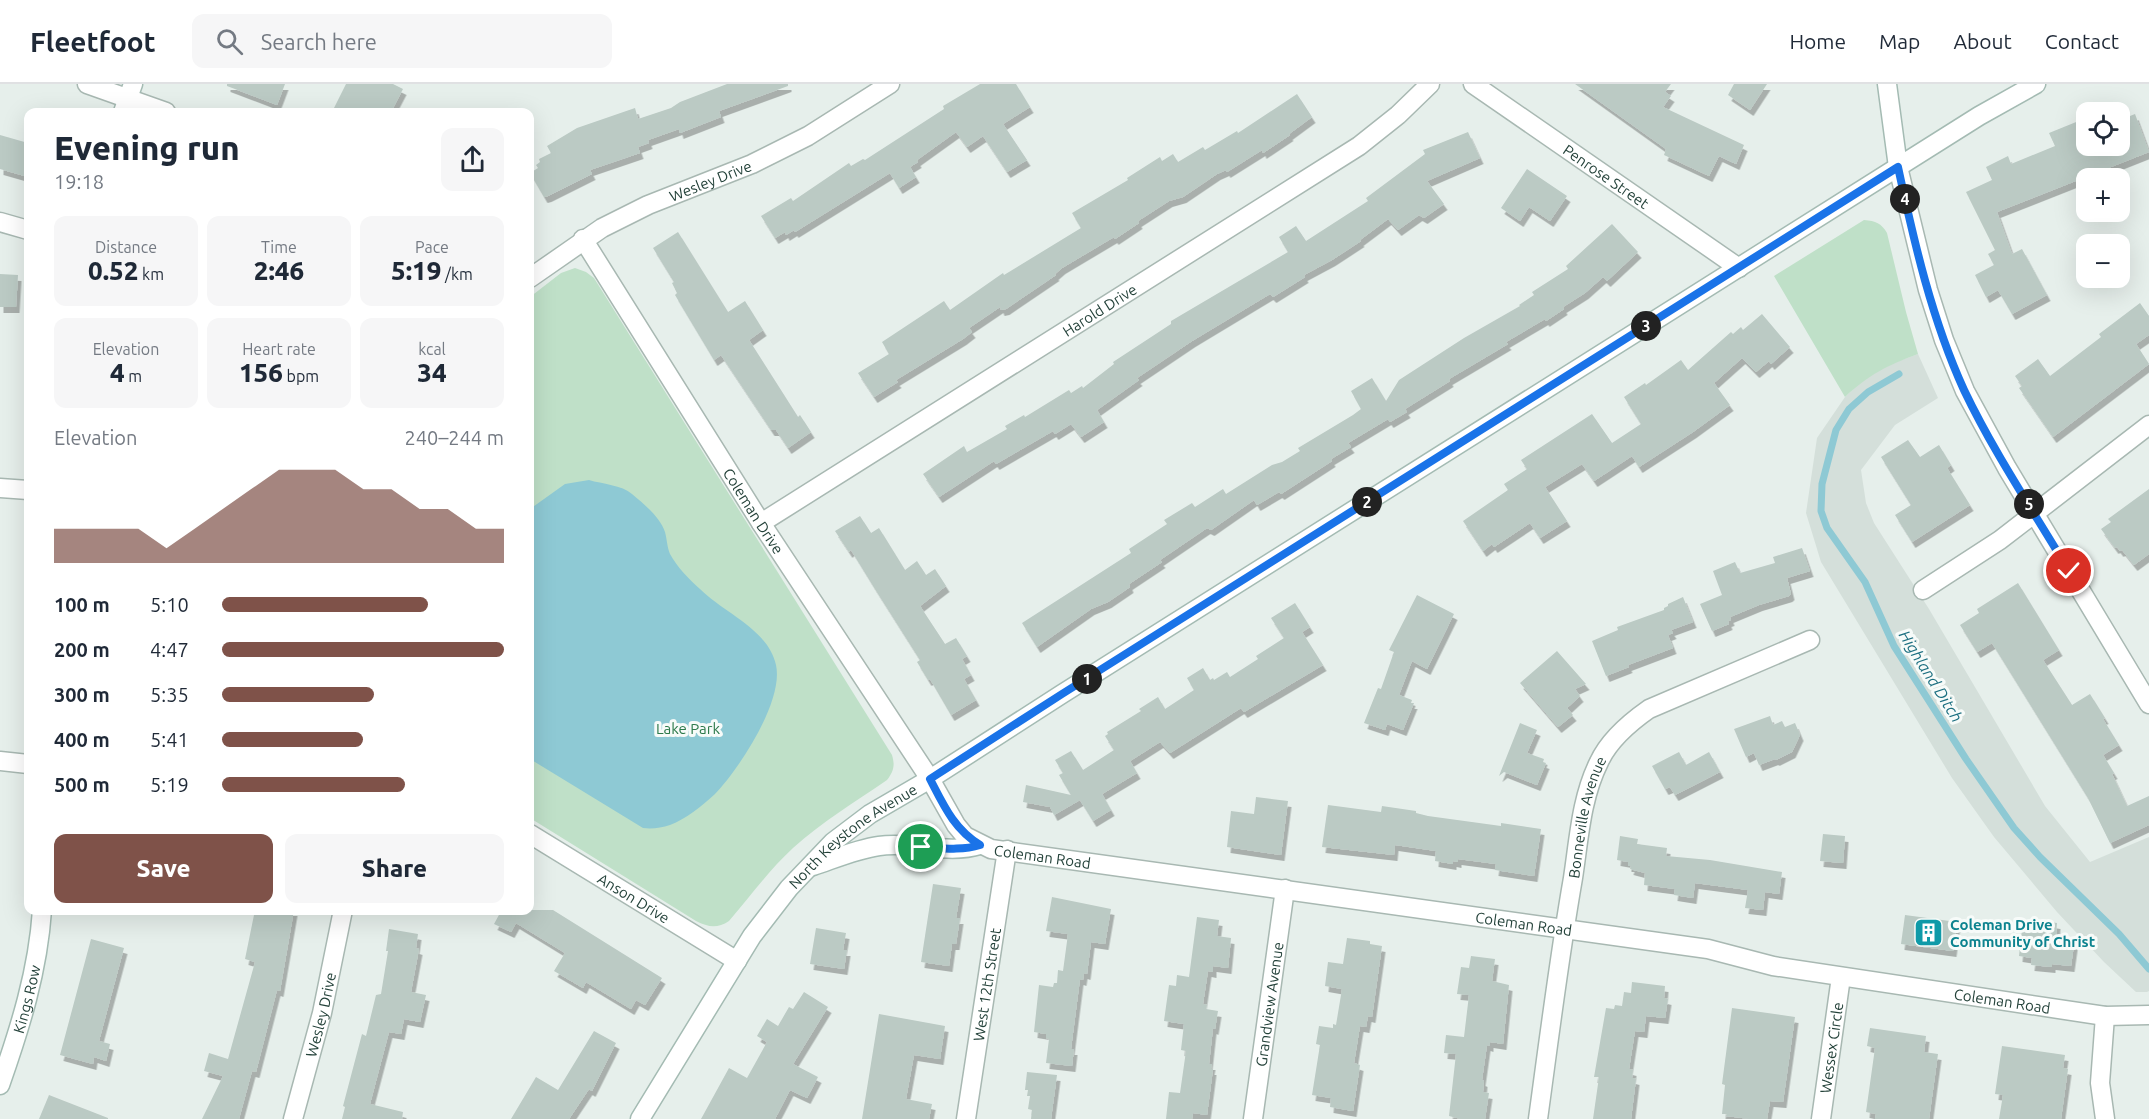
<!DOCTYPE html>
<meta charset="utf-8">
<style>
:root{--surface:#fff;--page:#f6f6f7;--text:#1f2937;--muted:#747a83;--line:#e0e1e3;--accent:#7f5249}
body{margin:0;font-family:Ubuntu,sans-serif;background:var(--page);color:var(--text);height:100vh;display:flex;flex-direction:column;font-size:22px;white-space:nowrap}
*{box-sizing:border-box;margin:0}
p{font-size:20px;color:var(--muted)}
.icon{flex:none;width:33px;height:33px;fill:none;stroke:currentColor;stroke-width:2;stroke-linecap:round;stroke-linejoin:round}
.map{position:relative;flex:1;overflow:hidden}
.drawer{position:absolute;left:24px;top:24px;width:510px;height:807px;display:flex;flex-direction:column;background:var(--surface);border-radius:12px;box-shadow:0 6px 24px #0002}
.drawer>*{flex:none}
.controls{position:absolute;left:2076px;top:18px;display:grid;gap:12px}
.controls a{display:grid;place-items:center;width:54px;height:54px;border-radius:12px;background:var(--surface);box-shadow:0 6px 24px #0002;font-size:30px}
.pin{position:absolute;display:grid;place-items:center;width:51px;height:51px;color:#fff;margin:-26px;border:3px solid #fff;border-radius:50%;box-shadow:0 2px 6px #0007}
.km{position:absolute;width:30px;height:30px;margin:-15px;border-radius:50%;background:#222;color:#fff;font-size:16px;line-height:30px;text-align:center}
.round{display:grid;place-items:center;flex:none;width:63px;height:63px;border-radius:12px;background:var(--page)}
.overview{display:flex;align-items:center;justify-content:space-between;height:102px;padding:0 30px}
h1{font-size:33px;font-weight:800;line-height:45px}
.stats{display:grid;grid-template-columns:repeat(3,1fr);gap:9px;height:102px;padding:6px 30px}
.stats div{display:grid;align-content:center;border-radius:12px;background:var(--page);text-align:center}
.stats b{font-size:26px;font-weight:800}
.stats small{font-size:16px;font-weight:400}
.stats p{font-size:16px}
.chart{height:168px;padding:12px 30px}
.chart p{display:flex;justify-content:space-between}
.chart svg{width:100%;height:108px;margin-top:6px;fill:var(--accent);opacity:.7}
.button{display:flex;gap:12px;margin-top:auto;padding:12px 30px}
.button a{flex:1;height:69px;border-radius:12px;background:var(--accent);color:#fff;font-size:24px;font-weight:800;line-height:69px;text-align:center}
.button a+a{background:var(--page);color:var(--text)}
ul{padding:0 30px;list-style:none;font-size:20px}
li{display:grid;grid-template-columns:96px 72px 1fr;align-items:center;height:45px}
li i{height:15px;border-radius:8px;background:var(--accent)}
header{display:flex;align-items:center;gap:36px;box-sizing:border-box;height:84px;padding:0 30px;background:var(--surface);border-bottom:2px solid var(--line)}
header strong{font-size:28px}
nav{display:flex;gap:33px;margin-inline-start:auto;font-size:21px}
.search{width:420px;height:54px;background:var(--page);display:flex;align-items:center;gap:15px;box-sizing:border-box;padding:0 21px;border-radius:12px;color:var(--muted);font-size:22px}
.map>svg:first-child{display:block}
</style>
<header>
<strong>Fleetfoot</strong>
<div class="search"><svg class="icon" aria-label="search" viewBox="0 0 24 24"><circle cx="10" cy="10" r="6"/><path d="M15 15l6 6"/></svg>Search here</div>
<nav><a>Home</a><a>Map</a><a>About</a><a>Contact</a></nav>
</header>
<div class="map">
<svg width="2149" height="1035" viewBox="0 0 2149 1035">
<defs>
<filter id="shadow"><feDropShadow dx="3.5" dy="6" stdDeviation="0" flood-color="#0004"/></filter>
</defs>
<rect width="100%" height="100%" fill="#e6efeb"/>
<!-- built -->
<polygon fill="#d4dfda" points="1918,270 1938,314 1895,341 1861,386 1866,419 1874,439 1929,525 2045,722 2090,778 2149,753 2149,907 2147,908 2136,908 2104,878 2057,828 1994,753 1952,694 1821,478 1806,429 1817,354 1845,313 1864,295 1885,282"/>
<!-- green -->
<g fill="#bfe0c8">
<path d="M1864 136C1876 137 1881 139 1887 149L1906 228 1918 270C1886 282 1870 290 1845 313L1774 192Z"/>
<path d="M575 184 586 188 594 194 892 671C895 681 894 687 887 696 855 718 822 738 793 764 769 786 750 813 729 837 717 845 708 843 696 837L530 734V213L561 189Z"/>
</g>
<!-- water -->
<path fill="#8ec9d4" d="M589 396C602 400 622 401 632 410 644 420 660 433 665 448 667 455 667 463 670 470 677 483 689 495 700 505 724 529 768 545 776 581 784 617 739 685 715 710 702 722 686 735 670 741 661 744 652 745 643 744L530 675V425L565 400Z"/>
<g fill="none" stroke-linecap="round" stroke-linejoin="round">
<!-- stream -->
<polyline stroke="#8ec9d4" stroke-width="7" points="1899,290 1868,308 1849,325 1836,346 1822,400 1821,427 1827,444 1865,498 1894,562 1966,675 2014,744 2040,773 2119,850 2149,885"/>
</g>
<!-- building -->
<g fill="#bbcac4" filter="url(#shadow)">
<polygon points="227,0 285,0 277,21 227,2"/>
<polygon points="346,0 393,0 403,5 391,28 332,28"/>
<polygon points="727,0 788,0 788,2 719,27 721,33 680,49 679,45 648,56 649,59 638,63 640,69 590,86 592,90 548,112 544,113 530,89 538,84 536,81 540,78 539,75 551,69 547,62 577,44 635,24 638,35 671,24 680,18"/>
<polygon points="980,0 1016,0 1030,23 1003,40 1027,76 1007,88 983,52 967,63 956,48 917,76 918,78 910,83 916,93 899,104 890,89 795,148 794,146 786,151 785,148 775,154 761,132 791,114 793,117 849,79 851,82 863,75 865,76 944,25 943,22"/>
<polygon points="1575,0 1671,0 1665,8 1671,12 1663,23 1744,61 1736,80 1719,72 1709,92 1664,71 1666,65"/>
<polygon points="1734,0 1767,0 1750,26 1728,11"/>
<polygon points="1297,10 1312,33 1289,50 1290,51 1263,69 1262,66 1227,88 1226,86 1217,90 1183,113 1169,117 1138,137 1139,139 1115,155 1114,153 1062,184 1055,190 1056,191 1006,225 1001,226 1000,223 969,244 972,248 963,255 896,296 898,298 874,313 858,289 889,270 882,258 944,217 950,226 1003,189 1004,191 1081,144 1072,129 1128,96 1127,94 1160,73 1162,77 1173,70 1178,78 1203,63 1205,66 1237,47 1238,49"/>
<polygon points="2135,30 2149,68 1997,128 2012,170 2022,165 2047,211 2012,230 1998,206 1986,213 1975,191 1994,181 1988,170 1995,166 1966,108 1992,96 1986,83 2008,72 2011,80 2055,62 2049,49 2086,34 2086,62 2120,62 2120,36"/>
<polygon points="1468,48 1480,74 1427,97 1444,120 1424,134 1419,131 1398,146 1388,135 1360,156 1361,157 1332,176 1304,191 1305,193 1273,213 1270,210 1192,257 1137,294 1139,296 1097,326 1104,338 1081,353 1071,340 1055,350 1053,347 996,380 994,377 939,413 923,390 964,362 967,368 1007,345 1005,342 1024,331 1025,333 1069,306 1071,309 1082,302 1083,304 1114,280 1113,278 1171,240 1171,237 1288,168 1279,153 1296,142 1306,157 1368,117 1366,114 1425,70 1423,66"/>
<polygon points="0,51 28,59 28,93 0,85"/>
<polygon points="1527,85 1567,112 1550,137 1529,123 1520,137 1501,124"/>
<polygon points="1612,140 1638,168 1607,197 1603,193 1585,209 1563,223 1564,225 1546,237 1545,235 1506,258 1508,260 1449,295 1450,297 1405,325 1407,328 1390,338 1388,335 1348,359 1351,363 1331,375 1332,377 1281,410 1279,408 1257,421 1254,416 1211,446 1207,444 1160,476 1162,478 1129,500 1130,503 1108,518 1091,525 1037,563 1022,539 1131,469 1129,465 1167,440 1164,436 1192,419 1195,423 1223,405 1226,410 1272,381 1282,378 1300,367 1298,364 1353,331 1361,325 1351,307 1372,294 1386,317 1399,296 1464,254 1520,222 1519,221 1534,211 1532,208 1568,185 1566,182"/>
<polygon points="678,148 728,228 745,217 763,246 749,256 798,333 800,331 811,348 788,364 776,346 771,346 721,271 714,276 675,211 677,209 672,199 674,198 653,164"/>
<polygon points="0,190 18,191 16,223 0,223"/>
<polygon points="2140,219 2149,232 2149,251 2136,260 2149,280 2053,353 2019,304 2022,302 2015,292 2038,275 2050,292 2101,253 2099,250"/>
<polygon points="1762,230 1790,263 1771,280 1769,277 1756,288 1742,274 1714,299 1730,321 1693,348 1639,383 1632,372 1594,397 1582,380 1545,403 1567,437 1540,454 1530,439 1494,463 1492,460 1483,467 1463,437 1508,406 1504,400 1527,385 1521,376 1592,330 1612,359 1641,340 1624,313 1645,299 1646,301 1681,276 1688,286 1731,248 1733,250 1741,243 1743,246"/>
<polygon points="1908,356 1920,373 1939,361 1951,381 1947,384 1970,421 1912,458 1895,431 1911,421 1881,373"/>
<polygon points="2149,405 2149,470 2134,481 2122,466 2120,467 2117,463 2115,464 2101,445 2111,438 2108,435"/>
<polygon points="860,432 871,449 879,444 905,486 917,477 926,491 935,485 946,502 920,522 945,560 956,554 967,572 962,575 971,591 964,595 976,616 951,631 930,595 928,596 917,578 920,576 875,505 851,466 849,468 835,447"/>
<polygon points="1802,464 1810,487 1787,494 1791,510 1789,512 1759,521 1730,533 1731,536 1728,537 1729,540 1712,547 1700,520 1722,511 1713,487 1735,478 1740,489 1775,479 1773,473"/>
<polygon points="2018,499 2059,566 2043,576 2063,607 2072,621 2090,610 2105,634 2103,635 2119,661 2103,671 2114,689 2112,690 2127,722 2149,712 2149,741 2110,759 2088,714 1992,559 1977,568 1960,541 1979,529 1977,525"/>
<polygon points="1417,511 1454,530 1427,585 1412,577 1399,611 1412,616 1411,619 1414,619 1403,646 1387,640 1385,646 1364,639 1378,604 1381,605 1394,568 1389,566"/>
<polygon points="1683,513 1693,538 1671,546 1673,549 1668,551 1673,564 1628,581 1629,583 1606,592 1592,557 1618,546 1617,543 1664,526 1664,524 1668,522 1668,520"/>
<polygon points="1295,519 1310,543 1302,548 1323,581 1244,628 1241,624 1170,669 1160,658 1130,677 1137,689 1102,710 1111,726 1093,737 1080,716 1054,731 1050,723 1023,718 1026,701 1071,711 1059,691 1063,689 1055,676 1071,667 1083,686 1114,666 1105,652 1108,650 1107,648 1141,627 1139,625 1158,613 1165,625 1194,606 1187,594 1203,584 1210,596 1213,594 1214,596 1227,588 1230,593 1258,575 1256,572 1284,554 1271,534"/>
<polygon points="1557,567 1586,600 1575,605 1580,612 1567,624 1573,631 1558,643 1520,599"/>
<polygon points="1770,632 1773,641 1782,637 1785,643 1795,639 1800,651 1792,668 1776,676 1775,675 1759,681 1754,669 1746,673 1734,645"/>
<polygon points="1520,639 1537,646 1527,669 1544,675 1543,678 1546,679 1537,701 1504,688 1499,692"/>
<polygon points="1679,668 1686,681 1709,668 1720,688 1675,711 1670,703 1665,705 1652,682"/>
<polygon points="1256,713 1288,717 1281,771 1227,763 1231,727 1254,730"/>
<polygon points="1328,721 1381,728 1382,722 1416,727 1416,729 1428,732 1501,742 1501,739 1541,745 1534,792 1495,786 1496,780 1458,775 1458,778 1453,777 1453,780 1435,777 1436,767 1395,761 1394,771 1322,763"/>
<polygon points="1823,750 1845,752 1843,779 1820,777"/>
<polygon points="1620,752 1638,755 1637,760 1667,764 1666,772 1710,776 1782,788 1779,810 1765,808 1763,826 1745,824 1748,806 1695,799 1693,814 1674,811 1675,805 1644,801 1645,789 1630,785 1631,782 1628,782 1628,778 1617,776"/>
<polygon points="933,800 961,804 956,834 960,834 956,860 952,860 949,882 921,878"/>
<polygon points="1052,813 1111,825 1105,860 1091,858 1087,890 1084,889 1083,896 1080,895 1071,965 1074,965 1072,982 1046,979 1049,955 1046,954 1046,950 1034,948 1039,901 1053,903 1054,899 1057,899 1058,886 1063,887 1068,850 1046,847"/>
<polygon points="255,826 294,826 280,907 277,906 256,988 252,987 239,1035 202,1035 223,992 204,987 209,969 228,975 255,878 245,875"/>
<polygon points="496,826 553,826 662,894 645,921 636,916 631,925 586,898 583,904 554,887 565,869 516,839 511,848 494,840 500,829"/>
<polygon points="1905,831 1957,838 1953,867 1901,860"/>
<polygon points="1197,833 1219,836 1217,852 1231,854 1228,884 1213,882 1213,888 1208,887 1203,920 1207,921 1206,925 1218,927 1215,945 1213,944 1209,980 1212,980 1211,985 1213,985 1207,1031 1193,1029 1192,1035 1166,1035 1169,1008 1180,1009 1186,967 1181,966 1184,940 1164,937 1169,901 1176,902 1177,891 1189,893"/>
<polygon points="2036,836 2057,839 2056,852 2075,854 2071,882 2052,880 2052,883 2031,881 2032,874 2019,872 2022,845 2035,847"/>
<polygon points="816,844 846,849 843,866 847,866 844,885 810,880"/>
<polygon points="389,845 418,850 416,864 419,865 411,908 426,911 420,938 404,935 401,950 389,948 370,1020 403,1028 402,1035 342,1035 345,1023 343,1022 362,950 366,952 376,911 381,910 388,867 386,867"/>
<polygon points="1347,854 1370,857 1370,860 1382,862 1372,933 1368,932 1366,943 1360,942 1354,979 1360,981 1353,1027 1330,1023 1331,1014 1312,1011 1320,961 1316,960 1319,942 1333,944 1333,940 1336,941 1342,905 1325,902 1328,878 1343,880"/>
<polygon points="91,855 124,864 99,957 110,960 106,977 94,973 93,980 60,971"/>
<polygon points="1471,872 1495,875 1492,897 1509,901 1503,960 1490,958 1490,962 1487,961 1482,996 1484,997 1483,1008 1489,1009 1485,1035 1461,1035 1449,1032 1456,970 1444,969 1446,951 1464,953 1469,911 1457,910 1461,883 1469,884"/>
<polygon points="1632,898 1665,902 1664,914 1668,915 1665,934 1646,932 1644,948 1635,947 1629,985 1633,986 1632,994 1636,995 1631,1035 1593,1035 1599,993 1594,993 1606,924 1614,925 1615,921 1622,922 1624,908 1631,909"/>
<polygon points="804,908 828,923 793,980 818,993 807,1014 790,1006 775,1035 701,1035 729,984 747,994 767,958 757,952 767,935 778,942 789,923 793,925"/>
<polygon points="1732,924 1795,933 1783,1018 1770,1017 1767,1035 1750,1035 1726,1032 1727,1030 1722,1030 1725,1001 1722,1000"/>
<polygon points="879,930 945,942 940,975 914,971 906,1015 932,1020 929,1035 862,1035"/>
<polygon points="1870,944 1926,952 1924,968 1938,970 1929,1035 1875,1035 1876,1030 1866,1028 1875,964 1867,962"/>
<polygon points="594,947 616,959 592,1007 589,1005 569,1035 511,1035 536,993 558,1006"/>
<polygon points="2002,962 2065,971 2063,984 2068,985 2061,1035 1999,1035 2003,1011 1995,1010"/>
<polygon points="1027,988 1057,991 1051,1035 1031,1035 1032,1026 1028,1025 1030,1012 1027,1012 1028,1006 1025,1006"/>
<polygon points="49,1011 108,1034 108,1035 39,1035"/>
</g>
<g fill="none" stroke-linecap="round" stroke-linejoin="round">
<defs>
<g id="street">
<polyline points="87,0 166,28"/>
<path id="s1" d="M1473 0 1739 184"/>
<polyline points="1898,83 1928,206 1944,256 1965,307 2007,384 2149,620"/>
<polyline points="0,138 28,146"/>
<path id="s2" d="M583 155 761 439 930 695 956 741 965 752 991 765 1708 865 1773 882 2105 932 2149 931"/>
<path id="s3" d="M530 194 602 144 648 121 752 80 808 52 890 0"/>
<polyline points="0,404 28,406"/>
<path id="s4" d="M761 439 1359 62 1398 31 1430 0"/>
<polyline points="1923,506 2000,456 2149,341"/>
<polyline points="0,677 28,680"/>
<path id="s5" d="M530 750 737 877"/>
<path id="s6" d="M293 1035 322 929 343 826"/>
<path id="s7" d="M966 1035 1007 766"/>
<path id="s8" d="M1253 1035 1285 805"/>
<path id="s9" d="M1538 1035C1549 955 1559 874 1573 794 1579 755 1581 714 1599 678 1609 656 1629 639 1649 625L1810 556"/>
<path id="s10" d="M1821 1035 1841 893"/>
<polyline points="2105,1035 2100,999 2105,932"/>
</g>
<g id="secondary">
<polyline points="1887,0 1898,83"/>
<polyline points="123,28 133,0"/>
<path d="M813 782C834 775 857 765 879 762 912 757 948 771 980 761"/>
<path id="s11" d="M0 1001C20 944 38 887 42 826"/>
<path id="s12" d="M640 1035 752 852 789 804 833 758 870 730 930 695 1062 610 1979 32 2036 0"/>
</g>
</defs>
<!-- street casing -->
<use href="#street" stroke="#a8b8b2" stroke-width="21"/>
<!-- secondary casing -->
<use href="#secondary" stroke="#a4bbb3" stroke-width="21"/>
<!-- street -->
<use href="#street" stroke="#fff" stroke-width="18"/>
<!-- secondary -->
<use href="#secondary" stroke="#fff" stroke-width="18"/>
</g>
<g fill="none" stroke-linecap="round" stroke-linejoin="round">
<defs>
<path id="route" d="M921 763C941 764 961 767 980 761 954 745 944 722 930 695L1062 610 1898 83C1914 158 1932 236 1964 306 1994 369 2034 428 2069 487"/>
</defs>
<!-- route casing -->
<use href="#route" stroke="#fff" stroke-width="12"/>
<!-- route -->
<use href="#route" stroke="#1a73e8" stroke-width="8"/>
</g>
<!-- icons -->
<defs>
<symbol id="building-square" viewBox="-11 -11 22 22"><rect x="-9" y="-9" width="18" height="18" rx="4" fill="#0f9aa8" stroke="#f7fbf9"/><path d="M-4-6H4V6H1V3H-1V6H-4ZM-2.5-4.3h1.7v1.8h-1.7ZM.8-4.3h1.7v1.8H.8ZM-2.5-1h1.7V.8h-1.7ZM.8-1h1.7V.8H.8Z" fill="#fff"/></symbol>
</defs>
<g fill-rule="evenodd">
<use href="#building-square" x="1912" y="832" width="33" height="33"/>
</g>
<g text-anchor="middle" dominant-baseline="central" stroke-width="6" stroke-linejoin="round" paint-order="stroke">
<!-- street labels -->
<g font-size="15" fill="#24423a" stroke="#f7fbf9">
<text stroke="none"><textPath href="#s1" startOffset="162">Penrose Street</textPath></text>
<text stroke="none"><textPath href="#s3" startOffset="206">Wesley Drive</textPath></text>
<text stroke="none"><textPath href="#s4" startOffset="400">Harold Drive</textPath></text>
<text stroke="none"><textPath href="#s2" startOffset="321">Coleman Drive</textPath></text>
<text stroke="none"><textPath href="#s9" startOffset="306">Bonneville Avenue</textPath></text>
<text stroke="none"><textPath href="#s12" startOffset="358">North Keystone Avenue</textPath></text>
<text stroke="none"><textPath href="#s2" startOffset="790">Coleman Road</textPath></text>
<text stroke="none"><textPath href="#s5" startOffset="122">Anson Drive</textPath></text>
<text stroke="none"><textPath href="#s2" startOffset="1276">Coleman Road</textPath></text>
<text stroke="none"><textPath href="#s7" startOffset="136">West 12th Street</textPath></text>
<text stroke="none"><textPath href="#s11" startOffset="90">Kings Row</textPath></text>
<text stroke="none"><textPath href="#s2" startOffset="1761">Coleman Road</textPath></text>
<text stroke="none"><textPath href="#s8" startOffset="116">Grandview Avenue</textPath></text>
<text stroke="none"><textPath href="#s6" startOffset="108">Wesley Drive</textPath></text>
<text stroke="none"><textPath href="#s10" startOffset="72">Wessex Circle</textPath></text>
</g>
<!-- park labels -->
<g font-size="15" fill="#2d7a4b" stroke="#f7fbf9">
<text x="688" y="644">Lake Park</text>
</g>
<!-- culture labels -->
<g font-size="15" font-weight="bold" fill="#0d838f" stroke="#f7fbf9" text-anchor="start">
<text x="1950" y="840">Coleman Drive<tspan x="1950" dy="17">Community of Christ</tspan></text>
</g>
<!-- water labels -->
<g font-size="16" font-style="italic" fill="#1c6f80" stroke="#f7fbf9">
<text transform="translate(1931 592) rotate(58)">Highland Ditch</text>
</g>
</g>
</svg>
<div class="controls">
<a><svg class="icon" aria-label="locate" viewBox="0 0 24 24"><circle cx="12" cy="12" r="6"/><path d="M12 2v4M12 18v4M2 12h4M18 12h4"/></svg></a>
<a>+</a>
<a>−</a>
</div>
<div class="pin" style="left:921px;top:763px;background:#1e9e55"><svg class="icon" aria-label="arrive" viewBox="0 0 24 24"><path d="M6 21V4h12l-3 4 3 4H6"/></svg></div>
<div class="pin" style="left:2069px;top:487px;background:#d93025"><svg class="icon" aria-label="check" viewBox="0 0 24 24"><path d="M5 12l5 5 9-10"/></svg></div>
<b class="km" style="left:1087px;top:595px">1</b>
<b class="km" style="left:1367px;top:418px">2</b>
<b class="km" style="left:1646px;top:242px">3</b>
<b class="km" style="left:1905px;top:115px">4</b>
<b class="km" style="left:2029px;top:420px">5</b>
<section class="drawer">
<div class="overview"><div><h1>Evening run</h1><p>19:18</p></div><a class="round"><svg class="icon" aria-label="share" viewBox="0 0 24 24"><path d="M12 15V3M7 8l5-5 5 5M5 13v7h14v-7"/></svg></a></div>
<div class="stats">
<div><p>Distance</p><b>0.52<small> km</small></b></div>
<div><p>Time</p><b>2:46</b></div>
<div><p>Pace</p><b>5:19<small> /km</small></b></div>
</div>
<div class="stats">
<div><p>Elevation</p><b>4<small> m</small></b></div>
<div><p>Heart rate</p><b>156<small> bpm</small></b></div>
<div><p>kcal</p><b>34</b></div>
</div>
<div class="chart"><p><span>Elevation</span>240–244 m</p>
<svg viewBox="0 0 160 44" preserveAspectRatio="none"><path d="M0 44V30L10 30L20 30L30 30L40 38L50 30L60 22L70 14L80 6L90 6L100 6L110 14L120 14L130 22L140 22L150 30L160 30V44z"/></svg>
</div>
<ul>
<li><b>100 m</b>5:10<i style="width:73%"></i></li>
<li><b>200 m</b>4:47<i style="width:100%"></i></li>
<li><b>300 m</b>5:35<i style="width:54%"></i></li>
<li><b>400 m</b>5:41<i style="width:50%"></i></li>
<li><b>500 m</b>5:19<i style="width:65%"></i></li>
</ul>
<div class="button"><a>Save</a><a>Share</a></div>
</section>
</div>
